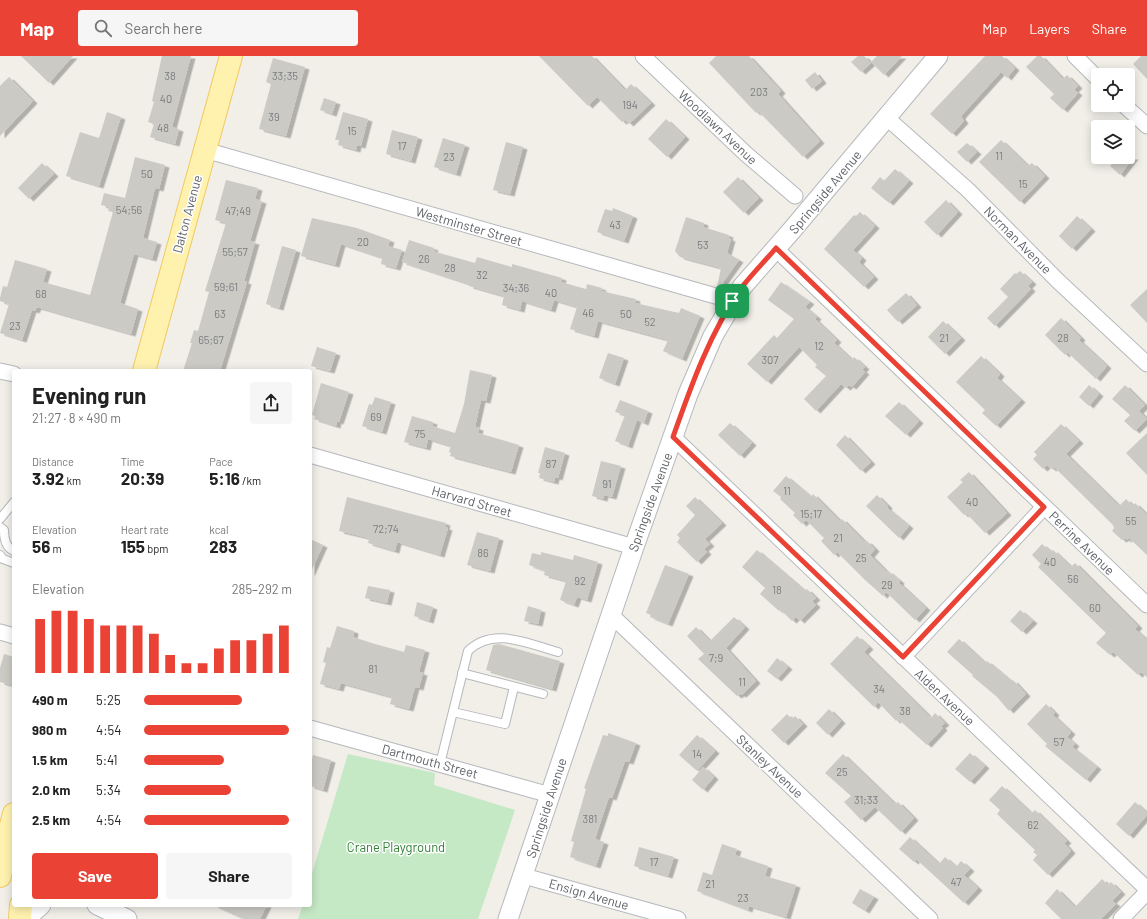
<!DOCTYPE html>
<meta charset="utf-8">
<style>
:root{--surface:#fff;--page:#f6f6f6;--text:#222;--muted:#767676;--accent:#ea4335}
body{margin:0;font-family:Barlow,sans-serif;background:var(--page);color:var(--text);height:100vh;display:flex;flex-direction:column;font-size:15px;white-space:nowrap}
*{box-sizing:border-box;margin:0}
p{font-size:13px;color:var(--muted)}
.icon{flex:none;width:22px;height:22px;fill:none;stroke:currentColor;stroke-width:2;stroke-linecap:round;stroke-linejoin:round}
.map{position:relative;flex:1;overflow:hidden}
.sheet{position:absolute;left:12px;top:313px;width:300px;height:538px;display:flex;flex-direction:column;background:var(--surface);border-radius:4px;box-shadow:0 2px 10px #0003}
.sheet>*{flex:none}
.controls{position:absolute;left:1091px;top:12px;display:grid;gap:8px}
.controls a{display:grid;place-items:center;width:44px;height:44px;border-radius:4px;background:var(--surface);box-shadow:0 2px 10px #0003;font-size:20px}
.pin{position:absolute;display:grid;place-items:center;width:34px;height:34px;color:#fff;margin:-17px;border-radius:8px;box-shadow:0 2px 6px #0006}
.round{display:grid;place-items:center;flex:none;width:42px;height:42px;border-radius:4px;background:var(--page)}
.head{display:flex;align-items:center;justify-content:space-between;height:68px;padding:0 20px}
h1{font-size:22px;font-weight:700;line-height:30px}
.figures{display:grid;grid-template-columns:repeat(3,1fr);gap:6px;height:68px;padding:4px 20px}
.figures div{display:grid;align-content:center}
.figures b{font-size:17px;font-weight:700}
.figures small{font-size:11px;font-weight:400}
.figures p{font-size:11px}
.chart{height:112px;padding:8px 20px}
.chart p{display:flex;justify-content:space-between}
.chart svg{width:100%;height:72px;margin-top:4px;stroke:var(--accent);stroke-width:6}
.button{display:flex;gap:8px;margin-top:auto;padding:8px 20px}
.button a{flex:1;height:46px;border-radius:4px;background:var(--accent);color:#fff;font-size:16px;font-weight:700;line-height:46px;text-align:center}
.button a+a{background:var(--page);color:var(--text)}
ul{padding:0 20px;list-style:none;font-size:13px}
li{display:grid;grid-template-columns:64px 48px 1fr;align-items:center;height:30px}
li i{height:10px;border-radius:5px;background:var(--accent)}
header{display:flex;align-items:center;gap:24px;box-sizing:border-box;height:56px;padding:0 20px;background:var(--accent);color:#fff}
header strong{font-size:19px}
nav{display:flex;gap:22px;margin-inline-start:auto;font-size:14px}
.search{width:280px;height:36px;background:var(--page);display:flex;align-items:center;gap:10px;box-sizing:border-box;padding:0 14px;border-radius:4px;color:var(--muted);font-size:15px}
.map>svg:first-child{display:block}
</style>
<header>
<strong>Map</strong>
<div class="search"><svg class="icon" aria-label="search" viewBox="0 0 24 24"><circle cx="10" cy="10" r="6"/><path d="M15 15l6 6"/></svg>Search here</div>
<nav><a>Map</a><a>Layers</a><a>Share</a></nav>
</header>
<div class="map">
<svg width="1147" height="863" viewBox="0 0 1147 863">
<defs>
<filter id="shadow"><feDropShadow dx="4.5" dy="2.5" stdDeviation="0" flood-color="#0004"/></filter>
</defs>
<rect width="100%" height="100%" fill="#f1efe8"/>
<!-- green -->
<polygon fill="#c5e8c5" points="348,698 435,717 434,729 515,754 478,863 298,863 303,849 310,849 310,824"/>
<!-- building -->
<g fill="#cccac5" filter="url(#shadow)">
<polygon points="21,0 73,0 49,27"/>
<polygon points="162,0 191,0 172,71 179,73 175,88 150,81 154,68 148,66 154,46 152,45"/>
<polygon points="539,0 592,0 625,34 631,28 651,47 629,68 625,64 622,66 597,41 588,50"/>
<polygon points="716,0 749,0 781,35 778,38 820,85 803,101 758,55 756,57 709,7"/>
<polygon points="858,0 864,0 871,7 861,16 851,6"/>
<polygon points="877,0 902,0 884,19 871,6"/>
<polygon points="985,0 1002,0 1015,12 1007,22 1001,16 962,59 961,61 964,65 952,78 930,58"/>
<polygon points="1037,0 1041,0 1063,23 1067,19 1078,30 1074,34 1078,37 1063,54 1050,42 1054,38 1026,11"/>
<polygon points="1141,0 1147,0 1147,23 1133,8"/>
<polygon points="273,2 305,11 286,80 259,73 271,28 266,26"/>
<polygon points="815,16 822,25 812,33 805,24"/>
<polygon points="9,21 33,45 0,80 0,30"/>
<polygon points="324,42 336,46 332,58 320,54"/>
<polygon points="107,56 121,61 99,130 66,120 80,76 99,82"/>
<polygon points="343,56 368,63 361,90 357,89 356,94 338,89 339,84 335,84"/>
<polygon points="666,63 685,81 667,101 648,83"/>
<polygon points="392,74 418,81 411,105 386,98"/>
<polygon points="443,82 465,89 456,118 434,111"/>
<polygon points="1001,84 1028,110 1032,107 1045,120 1020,146 979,106"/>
<polygon points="506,86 523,91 510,138 493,134"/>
<polygon points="967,87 977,96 967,106 957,96"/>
<polygon points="135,101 165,109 159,133 155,132 143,182 157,186 152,203 134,198 120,247 138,253 131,278 37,251 35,255 32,254 22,284 0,277 9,248 0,245 0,242 3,230 7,231 15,204 47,213 43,226 90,239 113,156 108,155 109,151 101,149 104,137 125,142"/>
<polygon points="1118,101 1134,101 1120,119 1110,110"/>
<polygon points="42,107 54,118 29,143 18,132"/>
<polygon points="895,113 909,125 889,147 871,132 880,121 884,125"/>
<polygon points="738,121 759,142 744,157 723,136"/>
<polygon points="226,124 258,132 255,143 262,145 250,185 255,186 244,225 247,226 220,315 183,315 192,287 190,287 194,274 198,275 209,236 205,235 226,167 215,164"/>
<polygon points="946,144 958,156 937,179 924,166"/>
<polygon points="613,152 633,160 624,185 597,176 605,153 612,155"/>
<polygon points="860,156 875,170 853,194 862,202 859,206 874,221 864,231 824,193 854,159 856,160"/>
<polygon points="1077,160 1091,173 1072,193 1059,180"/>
<polygon points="686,161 704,167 703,171 729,179 728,182 731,183 727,197 739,204 719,232 717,231 721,212 680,201 675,195"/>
<polygon points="312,162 357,172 390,184 388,190 402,194 396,212 381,208 382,202 380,201 341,188 335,209 301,200"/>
<polygon points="409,184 434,192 433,194 436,196 475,207 477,201 512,211 512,208 562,222 561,226 586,233 587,228 602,232 601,235 636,243 635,247 679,257 681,252 700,260 682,303 663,295 668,284 598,265 594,280 570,273 577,251 554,244 551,254 522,245 520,254 502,249 504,240 469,230 469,228 402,206"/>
<polygon points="282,190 296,194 279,252 266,248"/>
<polygon points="1020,215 1032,226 1028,230 1031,233 995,270 987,262 1008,241 1000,233 1015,217 1016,218"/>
<polygon points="781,226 810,246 805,251 817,261 815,263 837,284 834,287 852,304 854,301 865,311 862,314 865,316 852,331 849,329 846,332 841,328 816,355 804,343 826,320 815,311 817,309 799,291 767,326 747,308 774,279 777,282 794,263 768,244"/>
<polygon points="1147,233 1147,267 1130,249"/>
<polygon points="906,237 917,249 898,266 887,254"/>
<polygon points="1061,262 1081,282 1079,284 1107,310 1096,323 1067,296 1065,299 1045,279"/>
<polygon points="943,265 961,282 945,298 928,281"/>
<polygon points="317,291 336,297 330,315 311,310"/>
<polygon points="608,297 624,302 615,328 599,322"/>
<polygon points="981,300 1000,318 997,322 1021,344 996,370 982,357 985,354 956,326"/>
<polygon points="470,314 492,319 486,345 481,344 475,371 479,372 478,377 519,389 511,416 450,400 451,397 449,396 451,390 428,383 426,392 404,386 412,360 433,366 432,370 455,377 464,348"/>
<polygon points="321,327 349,336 339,366 337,365 336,370 314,363 315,360 312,359"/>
<polygon points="1089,329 1099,338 1089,350 1079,341"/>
<polygon points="1125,329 1145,349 1139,355 1147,363 1135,375 1124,365 1130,359 1112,343"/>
<polygon points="375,341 391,346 382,376 362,370 369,348 372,349"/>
<polygon points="620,344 648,355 644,367 637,364 628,390 615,385 625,359 615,356"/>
<polygon points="899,346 919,365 906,379 885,360"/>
<polygon points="730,367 752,387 740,400 718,379"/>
<polygon points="1061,368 1079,385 1066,398 1119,450 1126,443 1133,450 1135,447 1147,459 1147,499 1129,482 1127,484 1125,482 1122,484 1112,475 1114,472 1113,469 1054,411 1052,413 1047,409 1043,413 1033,403 1037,399 1034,396"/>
<polygon points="1147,377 1147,419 1126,397"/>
<polygon points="845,379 871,406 861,415 836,389"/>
<polygon points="545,391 565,397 558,422 555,421 554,426 539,422 540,417 538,417"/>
<polygon points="601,405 621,410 612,441 604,439 603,443 592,440"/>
<polygon points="969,416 1007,457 985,477 966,457 964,459 947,441 963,426 960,424"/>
<polygon points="786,420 811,441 813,438 840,465 842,463 865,486 867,485 875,493 870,499 887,516 888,515 900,525 899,527 926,552 915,564 886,536 883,540 865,524 837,496 834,499 821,485 824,482 806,464 802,468 793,459 795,457 780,443 781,441 773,435"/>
<polygon points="877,439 888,450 887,452 909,470 899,482 866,450"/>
<polygon points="347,441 446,467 445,471 448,472 440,499 397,486 395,495 368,487 369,482 339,475"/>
<polygon points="695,441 722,467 705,483 710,488 704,493 707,496 697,506 677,486 680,482 677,479 695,459 686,450"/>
<polygon points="477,476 499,482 490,515 467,509"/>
<polygon points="310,483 323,489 310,518"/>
<polygon points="1042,488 1051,496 1053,494 1071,511 1075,507 1138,570 1135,573 1147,584 1147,621 1141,616 1138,619 1113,596 1110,599 1096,587 1106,577 1038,511 1041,508 1032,499"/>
<polygon points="757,494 805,535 807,533 816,542 812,545 816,549 800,565 796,561 792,565 780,553 779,555 760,538 765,532 742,511"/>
<polygon points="541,496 573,504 574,499 598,506 587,544 577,541 574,549 560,544 566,525 544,519 545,515 529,509 532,497 541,499"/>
<polygon points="665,509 689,518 668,568 650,561 651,559 646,557"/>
<polygon points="368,530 390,534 387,547 365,542"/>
<polygon points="417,546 433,551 429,565 414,560"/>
<polygon points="528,550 541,554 538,568 524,565"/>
<polygon points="1020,554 1033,565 1022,576 1010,565"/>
<polygon points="734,561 745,571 726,592 756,625 742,639 740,638 737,640 698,603 704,598 687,580 696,571 710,585"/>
<polygon points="337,570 354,575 353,581 375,588 404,596 406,589 425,594 419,616 423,617 419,632 415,631 409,653 390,648 392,641 341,627 339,633 320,628 326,607 323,606 327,591 330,592"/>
<polygon points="857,580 869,591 864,596 929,660 932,661 935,657 945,667 941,670 943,672 927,689 898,663 896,665 878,646 874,651 830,608"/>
<polygon points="959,583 985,607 987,605 1012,626 1013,624 1026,638 1009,655 997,641 972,620 973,619 947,596"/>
<polygon points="499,588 560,605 552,633 486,614 493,589"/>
<polygon points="4,598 14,601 14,630 0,626 0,612"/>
<polygon points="777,602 788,611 777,623 767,615"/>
<polygon points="1046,648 1055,657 1053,659 1071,676 1067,681 1075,688 1072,691 1097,711 1086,724 1045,690 1047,688 1027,668"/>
<polygon points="829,653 841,665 828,679 816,667"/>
<polygon points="787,658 792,663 795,660 803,668 784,687 771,674"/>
<polygon points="608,677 636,687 629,706 625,705 612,742 609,741 595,783 604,786 596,810 570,801 574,786 571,785 586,733 584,732 603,679 608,680"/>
<polygon points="697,679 715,695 697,715 679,699"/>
<polygon points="970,697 985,710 970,726 955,713"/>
<polygon points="843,698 895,748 898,746 914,762 901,776 875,751 861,764 844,746 851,740 825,717"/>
<polygon points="313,699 331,704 323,734 310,730 310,711"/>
<polygon points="703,711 714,721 703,734 692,724"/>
<polygon points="1002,730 1029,755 1032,757 1035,754 1067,785 1064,787 1071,795 1048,819 1033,804 1037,799 1033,796 1035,794 997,758 1000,754 989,744"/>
<polygon points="1135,746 1147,757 1147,759 1129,780 1116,768"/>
<polygon points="910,781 939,808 945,801 956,811 961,805 970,813 964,819 978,832 964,847 916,803 914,806 899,793"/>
<polygon points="722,788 737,793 735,799 768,810 765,820 796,829 786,861 749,850 748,854 697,835 703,816 712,819"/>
<polygon points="639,791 674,801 668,820 634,810"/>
<polygon points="1102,823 1108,829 1111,826 1121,836 1112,845 1116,848 1101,863 1061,863 1045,847 1057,833 1075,851"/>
<polygon points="860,833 874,841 865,855 852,847"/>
<polygon points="213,849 267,849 260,863 244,863"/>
</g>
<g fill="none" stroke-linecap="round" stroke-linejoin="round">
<defs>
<g id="service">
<polyline points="0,463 14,446"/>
<path d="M0 471 4 474C4 482 6 492 14 495"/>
<polyline points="0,499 3,503 14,507"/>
<polyline points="462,617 543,638"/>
<polyline points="453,656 505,668 514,631"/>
<path d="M440 708 468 595C493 570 529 588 558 596"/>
</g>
<g id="minor">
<polyline points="643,0 746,98 795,140"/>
<polyline points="1075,0 1098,23"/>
<polyline points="1124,49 1147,70"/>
<polyline points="887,62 968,134 1058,225 1147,308"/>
<polyline points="205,94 733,245"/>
<polyline points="776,193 1147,549"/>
<polyline points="0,315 14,318"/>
<polyline points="673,381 1147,833"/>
<polyline points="310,399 634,491"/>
<polyline points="610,558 930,863"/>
<polyline points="0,576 14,580"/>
<polyline points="903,601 1044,451"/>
<polyline points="310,672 550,739"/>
<polyline points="524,820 678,863"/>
<polyline points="1121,863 1147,836"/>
</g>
<g id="tertiary">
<polyline points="97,849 127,863"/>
<polyline points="28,863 30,859 41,849"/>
<polyline points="508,863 634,491 688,338 713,280 742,231 792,174 938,0"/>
</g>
<g id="primary">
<polyline points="144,315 231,0"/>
<polyline points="0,820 6,788 14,758"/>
<polyline points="20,863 21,849"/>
</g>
</defs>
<!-- service casing -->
<use href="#service" stroke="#b5b8bc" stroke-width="10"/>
<!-- minor casing -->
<use href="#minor" stroke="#b5b8bc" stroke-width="17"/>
<!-- tertiary casing -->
<use href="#tertiary" stroke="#b5b8bc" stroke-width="21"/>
<!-- primary casing -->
<use href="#primary" stroke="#f2c960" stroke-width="24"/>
<!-- service -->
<use href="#service" stroke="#fff" stroke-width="8"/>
<!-- minor -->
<use href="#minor" stroke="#fff" stroke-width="15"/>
<!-- tertiary -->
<use href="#tertiary" stroke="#fff" stroke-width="19"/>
<!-- primary -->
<use href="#primary" stroke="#fff2af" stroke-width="22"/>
</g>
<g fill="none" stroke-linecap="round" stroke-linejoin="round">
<defs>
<path id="route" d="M776 192 1044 451 903 601 673 381C691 330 710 276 742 231 752 218 765 205 776 192Z"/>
</defs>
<!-- route casing -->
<use href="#route" stroke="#fff" stroke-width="8"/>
<!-- route -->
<use href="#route" stroke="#ea4335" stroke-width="5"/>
</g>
<g text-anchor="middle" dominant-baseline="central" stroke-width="3" stroke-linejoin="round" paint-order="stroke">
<!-- number labels -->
<g font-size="11" fill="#7a7d7f">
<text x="170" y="19">38</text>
<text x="285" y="19">33;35</text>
<text x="759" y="35">203</text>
<text x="166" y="42">40</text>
<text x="630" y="48">194</text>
<text x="274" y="60">39</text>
<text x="163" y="71">48</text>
<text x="352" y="74">15</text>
<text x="402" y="89">17</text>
<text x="999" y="99">11</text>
<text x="449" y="100">23</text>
<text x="147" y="117">50</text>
<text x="1023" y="127">15</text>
<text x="129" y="153">54;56</text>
<text x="238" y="154">47;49</text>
<text x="615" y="168">43</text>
<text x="363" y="185">20</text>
<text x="703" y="188">53</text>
<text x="235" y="195">55;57</text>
<text x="424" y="202">26</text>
<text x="450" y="211">28</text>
<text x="482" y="218">32</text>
<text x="226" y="230">59;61</text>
<text x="516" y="231">34;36</text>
<text x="551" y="236">40</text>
<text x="41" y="237">68</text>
<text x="588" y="256">46</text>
<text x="220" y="257">63</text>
<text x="626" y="257">50</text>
<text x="650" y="265">52</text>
<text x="15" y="269">23</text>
<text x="944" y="281">21</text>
<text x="1063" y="281">28</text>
<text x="211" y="283">65;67</text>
<text x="819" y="289">12</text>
<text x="770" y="303">307</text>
<text x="376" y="360">69</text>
<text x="420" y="377">75</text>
<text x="551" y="407">87</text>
<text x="607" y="427">91</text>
<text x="787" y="434">11</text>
<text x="972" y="445">40</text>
<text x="811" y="457">15;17</text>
<text x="1131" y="464">55</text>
<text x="386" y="472">72;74</text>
<text x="838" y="481">21</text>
<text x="483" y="496">86</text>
<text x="861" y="501">25</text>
<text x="1050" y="505">40</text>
<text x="1073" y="522">56</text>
<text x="580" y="524">92</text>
<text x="887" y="528">29</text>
<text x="777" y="533">18</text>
<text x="1095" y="551">60</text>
<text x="716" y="601">7;9</text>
<text x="373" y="612">81</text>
<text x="742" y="625">11</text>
<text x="879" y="632">34</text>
<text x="905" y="654">38</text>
<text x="1059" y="685">57</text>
<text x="697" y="697">14</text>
<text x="842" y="715">25</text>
<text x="866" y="743">31;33</text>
<text x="590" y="762">381</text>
<text x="1033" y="768">62</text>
<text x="654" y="805">17</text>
<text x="956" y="825">47</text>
<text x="710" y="827">21</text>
<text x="743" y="841">23</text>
</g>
<!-- street labels -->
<g font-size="13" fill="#5f6368" stroke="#fff">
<text transform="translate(718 71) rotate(43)">Woodlawn Avenue</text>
<text transform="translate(825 136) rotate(-50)">Springside Avenue</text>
<text transform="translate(187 158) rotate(-75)">Dalton Avenue</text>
<text transform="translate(469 170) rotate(16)">Westminster Street</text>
<text transform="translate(1018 184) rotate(45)">Norman Avenue</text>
<text transform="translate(472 445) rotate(16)">Harvard Street</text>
<text transform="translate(650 446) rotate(-70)">Springside Avenue</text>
<text transform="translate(1082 487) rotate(44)">Perrine Avenue</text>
<text transform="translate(945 641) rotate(43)">Alden Avenue</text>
<text transform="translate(430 705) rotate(15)">Dartmouth Street</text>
<text transform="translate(770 710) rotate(43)">Stanley Avenue</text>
<text transform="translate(546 752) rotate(-72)">Springside Avenue</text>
<text transform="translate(589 838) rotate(16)">Ensign Avenue</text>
</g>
<!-- park labels -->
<g font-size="13" fill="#348238" stroke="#fff">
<text x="396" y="791">Crane Playground</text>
</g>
</g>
</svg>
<div class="controls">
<a><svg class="icon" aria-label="locate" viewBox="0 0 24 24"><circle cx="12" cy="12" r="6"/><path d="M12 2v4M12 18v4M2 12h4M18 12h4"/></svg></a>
<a><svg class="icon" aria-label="layers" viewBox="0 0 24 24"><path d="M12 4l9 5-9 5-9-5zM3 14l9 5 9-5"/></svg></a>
</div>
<div class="pin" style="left:732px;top:245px;background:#1e9e55"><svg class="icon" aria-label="arrive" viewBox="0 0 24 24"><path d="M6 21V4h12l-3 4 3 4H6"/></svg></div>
<section class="sheet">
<div class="head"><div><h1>Evening run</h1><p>21:27 · 8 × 490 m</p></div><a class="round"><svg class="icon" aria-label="share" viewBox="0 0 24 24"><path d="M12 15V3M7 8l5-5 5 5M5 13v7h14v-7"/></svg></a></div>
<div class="figures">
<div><p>Distance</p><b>3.92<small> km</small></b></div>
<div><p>Time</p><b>20:39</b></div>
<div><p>Pace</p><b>5:16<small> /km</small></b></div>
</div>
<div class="figures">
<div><p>Elevation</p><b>56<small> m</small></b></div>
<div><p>Heart rate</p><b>155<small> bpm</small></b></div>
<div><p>kcal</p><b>283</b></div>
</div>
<div class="chart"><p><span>Elevation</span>285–292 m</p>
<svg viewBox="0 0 160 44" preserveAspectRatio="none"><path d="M5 44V11M15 44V6M25 44V6M35 44V11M45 44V15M55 44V15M65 44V15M75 44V20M85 44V33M95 44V38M105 44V38M115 44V29M125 44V24M135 44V24M145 44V20M155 44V15"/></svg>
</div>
<ul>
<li><b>490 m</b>5:25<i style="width:66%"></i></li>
<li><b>980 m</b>4:54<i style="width:98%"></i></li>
<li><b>1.5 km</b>5:41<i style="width:54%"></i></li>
<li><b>2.0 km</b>5:34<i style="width:59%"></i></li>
<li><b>2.5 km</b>4:54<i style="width:98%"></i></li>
</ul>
<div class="button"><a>Save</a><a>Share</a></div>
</section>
</div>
